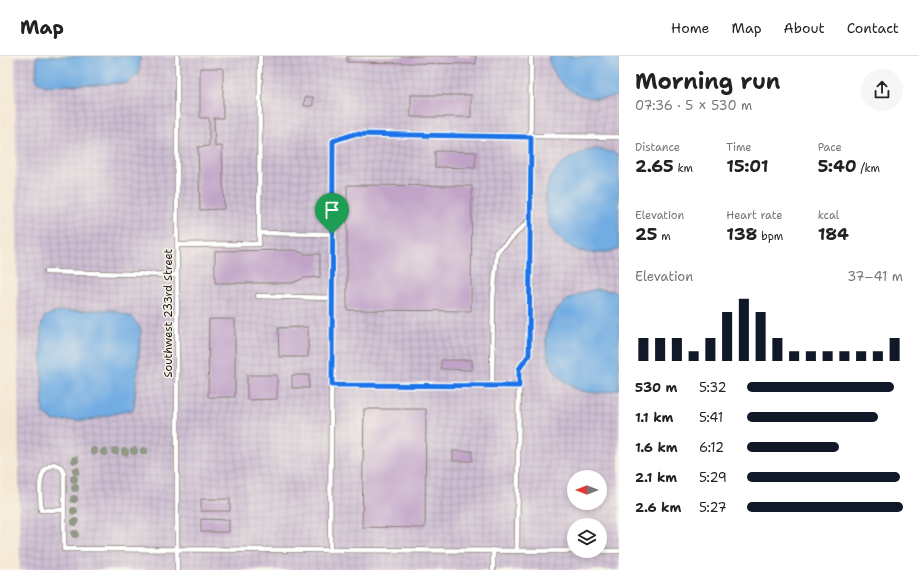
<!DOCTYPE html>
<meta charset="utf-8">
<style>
:root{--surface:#fff;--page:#f6f6f6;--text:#222;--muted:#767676;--line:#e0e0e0;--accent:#111827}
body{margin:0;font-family:"Shantell Sans",sans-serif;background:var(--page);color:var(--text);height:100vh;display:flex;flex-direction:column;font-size:15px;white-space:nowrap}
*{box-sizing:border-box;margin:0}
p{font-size:13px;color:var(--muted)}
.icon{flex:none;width:22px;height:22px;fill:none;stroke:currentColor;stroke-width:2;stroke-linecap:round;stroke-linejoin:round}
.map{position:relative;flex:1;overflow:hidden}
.side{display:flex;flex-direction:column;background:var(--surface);width:300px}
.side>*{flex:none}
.needle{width:26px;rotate:270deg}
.fabs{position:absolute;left:567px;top:414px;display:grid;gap:8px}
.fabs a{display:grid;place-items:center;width:40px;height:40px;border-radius:50%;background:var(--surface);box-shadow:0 2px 6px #0003;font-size:20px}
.pin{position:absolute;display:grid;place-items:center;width:34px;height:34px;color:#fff;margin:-41px -17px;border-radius:50% 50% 50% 0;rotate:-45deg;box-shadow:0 0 4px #0007}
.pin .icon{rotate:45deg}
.round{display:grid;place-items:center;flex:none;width:42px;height:42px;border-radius:21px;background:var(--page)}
.head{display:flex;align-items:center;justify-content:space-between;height:68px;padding:0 16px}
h1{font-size:22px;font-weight:700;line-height:30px}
.figures{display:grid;grid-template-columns:repeat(3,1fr);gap:6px;height:68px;padding:4px 16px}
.figures div{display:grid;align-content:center}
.figures b{font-size:17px;font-weight:700}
.figures small{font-size:11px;font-weight:400}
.figures p{font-size:11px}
.chart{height:112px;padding:8px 16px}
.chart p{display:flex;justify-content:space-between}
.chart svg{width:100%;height:72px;margin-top:4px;stroke:var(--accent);stroke-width:6}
ul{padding:0 16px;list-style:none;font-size:13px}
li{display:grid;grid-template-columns:64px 48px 1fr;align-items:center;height:30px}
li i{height:10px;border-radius:5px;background:var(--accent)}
header{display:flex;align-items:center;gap:24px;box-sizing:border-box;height:56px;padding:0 20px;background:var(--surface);border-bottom:1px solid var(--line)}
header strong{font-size:19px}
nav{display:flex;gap:22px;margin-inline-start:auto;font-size:14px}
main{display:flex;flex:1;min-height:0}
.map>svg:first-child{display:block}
</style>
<header>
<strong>Map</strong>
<nav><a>Home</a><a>Map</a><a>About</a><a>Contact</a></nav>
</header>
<main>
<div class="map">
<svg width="619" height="514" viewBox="0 0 619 514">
<defs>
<pattern id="industrial-grid" width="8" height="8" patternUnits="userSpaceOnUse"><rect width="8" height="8" fill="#cdbed2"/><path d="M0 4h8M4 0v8" fill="none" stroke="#afa3b4"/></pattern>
</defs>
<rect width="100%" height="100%" fill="#f7f3e8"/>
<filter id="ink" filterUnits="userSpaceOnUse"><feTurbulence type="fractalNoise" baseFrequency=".025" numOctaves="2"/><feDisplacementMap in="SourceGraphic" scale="8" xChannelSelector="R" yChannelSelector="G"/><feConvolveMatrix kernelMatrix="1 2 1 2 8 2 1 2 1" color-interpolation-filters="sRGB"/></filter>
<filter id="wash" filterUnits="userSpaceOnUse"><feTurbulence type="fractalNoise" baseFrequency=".012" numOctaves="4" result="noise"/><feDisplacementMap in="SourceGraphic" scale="16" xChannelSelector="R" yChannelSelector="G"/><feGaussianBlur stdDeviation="0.9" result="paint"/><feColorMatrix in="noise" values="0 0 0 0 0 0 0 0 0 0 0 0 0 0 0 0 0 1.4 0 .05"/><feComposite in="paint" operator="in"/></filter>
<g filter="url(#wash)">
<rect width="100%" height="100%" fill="#f5e7d2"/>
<!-- industrial -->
<path fill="url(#industrial-grid)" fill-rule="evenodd" d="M15 0H619V514H20ZM574 421H600V447H574ZM574 469H600V495H574Z"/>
<!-- water -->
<g fill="#71ace2" stroke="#46647f">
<polygon points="37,0 140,0 139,18 127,27 45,30 36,24"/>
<path d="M548 0H619V39C588 50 555 34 548 0Z"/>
<path d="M596 93 613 96 619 99V193C542 220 511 108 596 93Z"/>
<path d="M597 233 613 235 619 238V333C544 359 511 248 597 233Z"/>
<polygon points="113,254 132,261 141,273 134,353 89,364 54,365 43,357 41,272 44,261 60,255"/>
</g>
<g id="blocks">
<!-- building -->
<g fill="#c0a3c7">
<polygon points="347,0 476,0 476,8 347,6"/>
<polygon points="200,12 223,12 223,62 214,62 215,91 222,90 224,153 200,154 198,91 209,90 209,62 200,62"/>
<rect x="411" y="39" width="60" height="22"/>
<polygon points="305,41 313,41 313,50 304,50"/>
<polygon points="435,95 476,96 475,112 435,111"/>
<polygon points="347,129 472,130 471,255 347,254"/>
<polygon points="295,194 305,198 320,198 320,221 304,222 293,227 215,227 215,195"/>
<polygon points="209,263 235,263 235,341 208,341"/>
<polygon points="308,271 308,301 279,301 278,272"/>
<polygon points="441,304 472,304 472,314 441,313"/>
<polygon points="247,319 277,319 277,343 247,344"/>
<rect x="292" y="319" width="17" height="13"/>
<polygon points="364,353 426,353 425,472 362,471"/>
<rect x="453" y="395" width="19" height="10"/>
<rect x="201" y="443" width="29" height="12"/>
<polygon points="201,463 229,464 229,476 201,476"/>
</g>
</g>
</g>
<g filter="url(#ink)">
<use href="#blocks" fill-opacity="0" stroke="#888277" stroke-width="1"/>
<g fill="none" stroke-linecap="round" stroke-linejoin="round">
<defs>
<g id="lane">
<polyline points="177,0 177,514"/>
<polyline points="259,177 332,178"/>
<polyline points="177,189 259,188 260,0"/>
<polyline points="46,216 177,219"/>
<polyline points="258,240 332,242"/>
<polyline points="332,329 519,330"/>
<polyline points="492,329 493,242 497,196 530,164"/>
<path d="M64 454H41C41 438 35 414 54 408L61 411 64 417V493L574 495"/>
<polyline points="330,494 333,85 354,78 619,81"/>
<polyline points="517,494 519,313 529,299 531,0"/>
<polyline points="599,495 619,495"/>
<polyline points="493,514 493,494"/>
</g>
</defs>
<!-- lane casing -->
<use href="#lane" stroke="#888277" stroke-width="6"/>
<!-- lane -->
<use href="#lane" stroke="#fff" stroke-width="4.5"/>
</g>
<!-- trees -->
<g fill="#8f9984">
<circle cx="94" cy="395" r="4"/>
<circle cx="115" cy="395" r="4"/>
<circle cx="134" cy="395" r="4"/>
<circle cx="144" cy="395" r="4"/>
<circle cx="104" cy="396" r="4"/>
<circle cx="125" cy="396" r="4"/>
<circle cx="75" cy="404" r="4"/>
<circle cx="76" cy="415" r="4"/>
<circle cx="74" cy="423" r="4"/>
<circle cx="75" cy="432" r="4"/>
<circle cx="74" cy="443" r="4"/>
<circle cx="74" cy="455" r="4"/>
<circle cx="75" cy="466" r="4"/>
<circle cx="75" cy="478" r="4"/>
</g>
</g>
<g fill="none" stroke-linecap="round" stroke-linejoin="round" filter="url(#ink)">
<defs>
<polygon id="route" points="354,78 531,81 529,299 519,313 519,330 332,329 333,85"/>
</defs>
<!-- route casing -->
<use href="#route" stroke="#fff" stroke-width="8"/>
<!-- route -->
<use href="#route" stroke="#1a73e8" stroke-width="5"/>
</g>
<g text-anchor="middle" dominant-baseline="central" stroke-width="3" stroke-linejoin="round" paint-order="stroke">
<!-- street labels -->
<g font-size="11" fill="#1c1c1c" stroke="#f7f3e8">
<text transform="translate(168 257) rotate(-90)">Southwest 233rd Street</text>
</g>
</g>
</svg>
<div class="fabs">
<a><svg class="needle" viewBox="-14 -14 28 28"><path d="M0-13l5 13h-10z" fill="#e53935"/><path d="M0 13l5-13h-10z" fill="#767676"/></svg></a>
<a><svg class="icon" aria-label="layers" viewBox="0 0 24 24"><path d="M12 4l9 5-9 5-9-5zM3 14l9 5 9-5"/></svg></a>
</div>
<div class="pin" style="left:332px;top:178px;background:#1e9e55"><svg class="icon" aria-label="arrive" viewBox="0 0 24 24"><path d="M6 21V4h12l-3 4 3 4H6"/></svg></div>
</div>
<section class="side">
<div class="head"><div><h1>Morning run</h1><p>07:36 · 5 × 530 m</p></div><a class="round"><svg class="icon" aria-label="share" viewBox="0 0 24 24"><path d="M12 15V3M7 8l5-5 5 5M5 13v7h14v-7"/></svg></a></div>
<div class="figures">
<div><p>Distance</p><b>2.65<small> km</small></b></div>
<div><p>Time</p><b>15:01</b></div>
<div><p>Pace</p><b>5:40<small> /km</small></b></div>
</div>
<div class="figures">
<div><p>Elevation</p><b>25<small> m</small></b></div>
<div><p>Heart rate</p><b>138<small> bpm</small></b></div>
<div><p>kcal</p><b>184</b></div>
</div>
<div class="chart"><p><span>Elevation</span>37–41 m</p>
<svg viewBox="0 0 160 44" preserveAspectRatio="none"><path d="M5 44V30M15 44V30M25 44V30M35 44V38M45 44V30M55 44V14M65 44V6M75 44V14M85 44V30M95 44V38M105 44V38M115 44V38M125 44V38M135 44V38M145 44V38M155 44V30"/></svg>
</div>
<ul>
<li><b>530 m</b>5:32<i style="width:94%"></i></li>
<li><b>1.1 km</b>5:41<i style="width:84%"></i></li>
<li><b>1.6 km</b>6:12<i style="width:59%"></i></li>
<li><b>2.1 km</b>5:29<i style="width:98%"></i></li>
<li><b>2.6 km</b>5:27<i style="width:100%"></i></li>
</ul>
</section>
</main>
